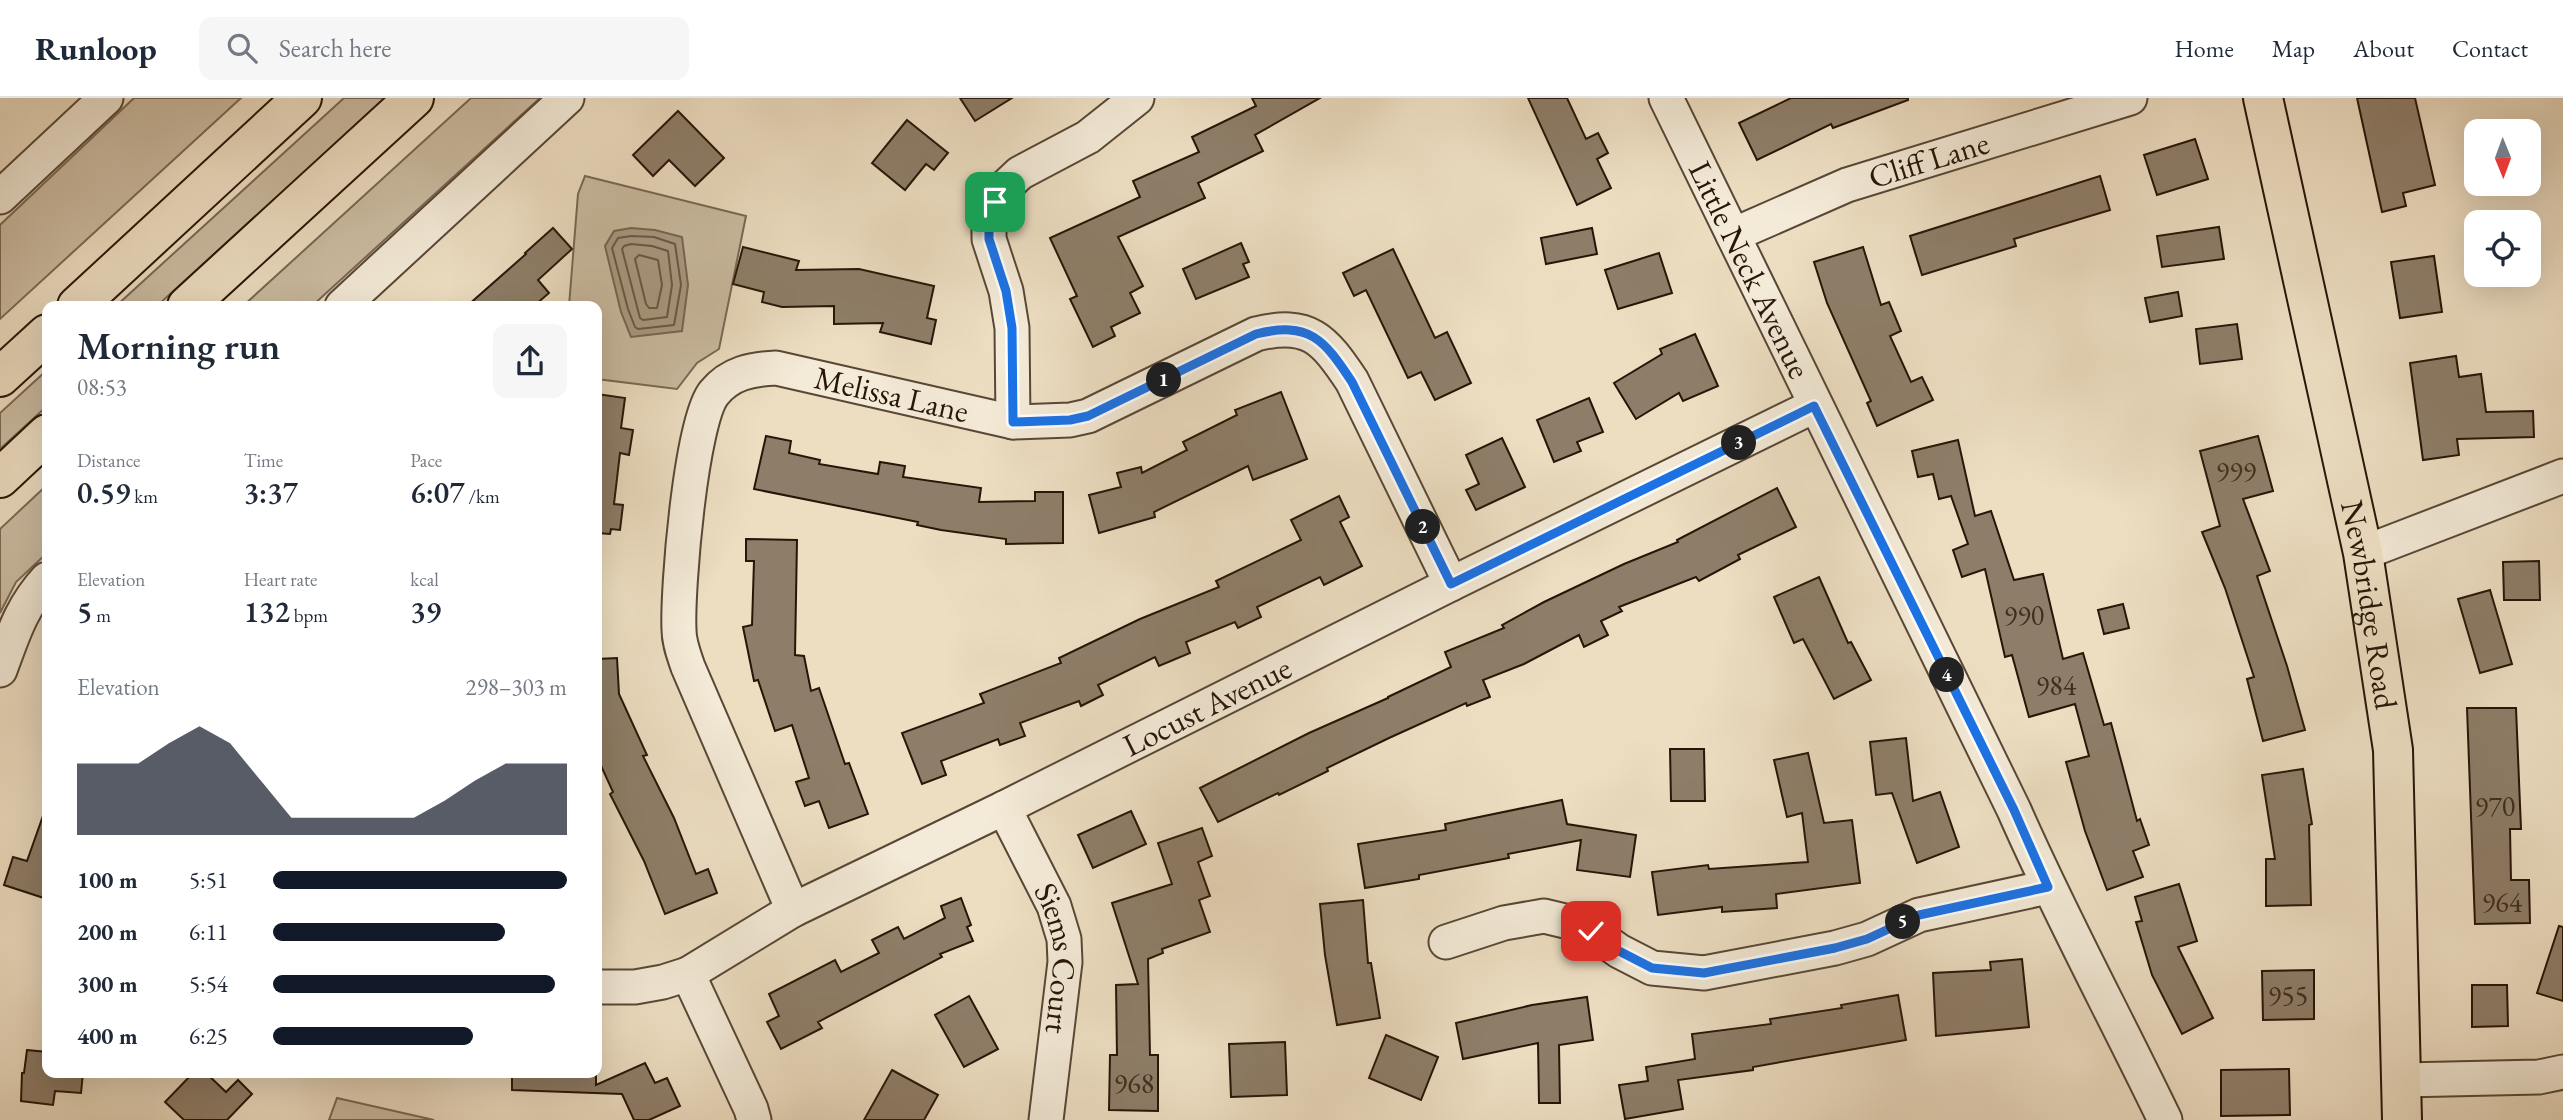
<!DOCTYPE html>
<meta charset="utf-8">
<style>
:root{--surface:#fff;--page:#f6f6f7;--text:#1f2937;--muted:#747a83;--line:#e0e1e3;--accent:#111827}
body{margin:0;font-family:"EB Garamond",serif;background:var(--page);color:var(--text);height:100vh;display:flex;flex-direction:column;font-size:26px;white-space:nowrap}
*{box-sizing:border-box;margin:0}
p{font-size:23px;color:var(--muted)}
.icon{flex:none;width:38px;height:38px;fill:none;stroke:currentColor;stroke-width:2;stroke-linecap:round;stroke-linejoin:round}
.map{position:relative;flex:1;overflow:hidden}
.drawer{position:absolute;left:42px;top:203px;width:560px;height:777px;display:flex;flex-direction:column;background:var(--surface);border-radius:14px;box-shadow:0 7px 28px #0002}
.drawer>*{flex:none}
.needle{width:46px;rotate:179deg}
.fabs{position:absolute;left:2464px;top:21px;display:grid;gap:14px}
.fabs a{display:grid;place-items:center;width:77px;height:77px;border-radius:14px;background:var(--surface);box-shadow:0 7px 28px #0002;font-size:35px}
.pin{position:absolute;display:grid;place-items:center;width:60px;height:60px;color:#fff;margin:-30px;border-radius:14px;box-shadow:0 4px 10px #0006}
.km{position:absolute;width:35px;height:35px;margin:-18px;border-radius:50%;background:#222;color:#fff;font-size:19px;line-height:35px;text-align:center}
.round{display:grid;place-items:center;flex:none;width:74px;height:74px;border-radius:14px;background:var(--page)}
.summary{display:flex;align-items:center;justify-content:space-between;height:119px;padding:0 35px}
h1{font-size:38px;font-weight:600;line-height:52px}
.metrics{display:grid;grid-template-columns:repeat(3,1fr);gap:10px;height:119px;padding:7px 35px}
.metrics div{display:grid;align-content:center}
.metrics b{font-size:30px;font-weight:600}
.metrics small{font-size:19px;font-weight:400}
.metrics p{font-size:19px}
.chart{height:196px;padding:14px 35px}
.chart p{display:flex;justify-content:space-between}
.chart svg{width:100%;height:126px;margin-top:7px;fill:var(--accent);opacity:.7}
ul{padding:0 35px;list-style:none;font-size:23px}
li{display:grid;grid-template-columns:112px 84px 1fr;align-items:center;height:52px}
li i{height:18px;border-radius:9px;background:var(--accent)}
header{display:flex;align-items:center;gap:42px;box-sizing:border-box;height:98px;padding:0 35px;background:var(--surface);border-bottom:2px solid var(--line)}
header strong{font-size:33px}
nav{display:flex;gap:38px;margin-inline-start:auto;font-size:24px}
.search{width:490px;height:63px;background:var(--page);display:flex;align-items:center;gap:18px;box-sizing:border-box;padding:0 24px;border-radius:14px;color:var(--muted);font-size:26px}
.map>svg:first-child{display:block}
</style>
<header>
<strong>Runloop</strong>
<div class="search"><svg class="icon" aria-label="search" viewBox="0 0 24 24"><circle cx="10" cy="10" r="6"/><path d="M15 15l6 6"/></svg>Search here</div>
<nav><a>Home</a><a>Map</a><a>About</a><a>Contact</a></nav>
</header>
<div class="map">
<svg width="2563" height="1022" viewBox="0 0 2563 1022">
<rect width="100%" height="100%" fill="#eddec2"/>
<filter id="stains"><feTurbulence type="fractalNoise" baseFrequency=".00286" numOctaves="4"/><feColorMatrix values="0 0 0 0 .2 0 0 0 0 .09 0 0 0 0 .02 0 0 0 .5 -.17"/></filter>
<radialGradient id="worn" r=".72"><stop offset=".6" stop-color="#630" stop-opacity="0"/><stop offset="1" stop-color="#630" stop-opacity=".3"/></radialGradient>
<!-- green -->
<g fill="#cbbca2" stroke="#796855" stroke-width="2">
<polygon points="134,0 241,0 0,221 0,127"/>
<polygon points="344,0 385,0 157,208 116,208"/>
<polygon points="471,0 540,0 312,208 243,208"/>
<polygon points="585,78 746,118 719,251 697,265 677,291 597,281 597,208 569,208 578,96"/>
<polygon points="47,272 47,308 0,351 0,315"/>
<polygon points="47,387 47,455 16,484 0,515 0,431"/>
<polygon points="337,1000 434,1022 329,1022"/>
</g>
<!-- water -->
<polygon fill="#aa9a83" stroke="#766552" stroke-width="2" points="631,130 655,132 682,139 688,187 682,233 631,239 621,214 605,148 614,133"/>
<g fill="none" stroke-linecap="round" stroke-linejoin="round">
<!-- shore -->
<g stroke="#685846" stroke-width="2">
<polygon points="631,138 654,139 675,146 681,187 674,227 638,231 635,229 628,211 612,150 618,140"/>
<polygon points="631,146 652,148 668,153 672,187 667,219 643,222 640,220 622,151 624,148"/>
<polygon points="639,157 658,162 662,187 657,210 649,210 646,206 635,161"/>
</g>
</g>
<!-- building -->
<g fill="#8e7e69" stroke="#271508" stroke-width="2">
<polygon points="960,0 1012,0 975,23"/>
<polygon points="1252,0 1320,0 1255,37 1263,53 1198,85 1205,100 1118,139 1143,188 1130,195 1140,215 1111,229 1115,238 1093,249 1070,201 1077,198 1050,140 1140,99 1133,83 1199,54 1192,39 1256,8"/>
<polygon points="1528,0 1567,0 1586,41 1598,35 1608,55 1597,61 1611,90 1577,107"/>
<polygon points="1791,0 1908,0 1908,2 1833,30 1831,26 1757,62 1739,25"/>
<polygon points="2357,0 2415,0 2435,87 2403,95 2406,108 2382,114"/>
<polygon points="678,13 724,60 695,88 669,62 653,78 633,57"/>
<polygon points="907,22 948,55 934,72 926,66 905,92 872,65"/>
<polygon points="2195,41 2208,81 2157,97 2144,57"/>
<polygon points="2100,78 2110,112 2014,141 2016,148 1922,177 1910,138"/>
<polygon points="2219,129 2224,161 2162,169 2157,138"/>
<polygon points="553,130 572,151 538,182 549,195 534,208 467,208 526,156 525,155"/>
<polygon points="1592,130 1597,156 1546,166 1541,140"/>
<polygon points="1241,145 1249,164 1243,166 1249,179 1196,201 1183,171"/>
<polygon points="743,149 799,163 796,172 859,171 934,188 927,220 936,222 931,246 880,234 883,225 834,226 834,208 782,209 762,204 764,194 733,186"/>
<polygon points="1863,149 1881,207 1889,204 1901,233 1890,238 1911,284 1922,279 1933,302 1877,328 1867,305 1871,303 1827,205 1814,164"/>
<polygon points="1393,151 1435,240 1447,234 1471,285 1435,302 1421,274 1408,280 1366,192 1354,198 1343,175"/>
<polygon points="1659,155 1672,195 1618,211 1605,172"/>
<polygon points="2434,158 2442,214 2400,220 2391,164"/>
<polygon points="2178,194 2182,218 2150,224 2145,200"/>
<polygon points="2237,226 2242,261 2200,266 2196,231"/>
<polygon points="1695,236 1718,288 1683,303 1679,295 1636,321 1614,285 1662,256 1660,251"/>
<polygon points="2456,258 2459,279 2481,276 2486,314 2533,313 2534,339 2457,341 2459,357 2423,362 2410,265"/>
<polygon points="1281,294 1307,361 1253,382 1248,368 1154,414 1155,419 1099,435 1089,397 1121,389 1117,375 1141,369 1142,375 1187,352 1183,344 1237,317 1235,312"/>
<polygon points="597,296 625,300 621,330 633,332 629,357 620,355 614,406 623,407 620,432 611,431 610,436 597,435"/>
<polygon points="1589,300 1603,334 1577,344 1581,353 1554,364 1537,322"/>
<polygon points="766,338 791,343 789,355 820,362 819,366 878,376 880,364 905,368 903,379 981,390 979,404 1035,403 1035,394 1063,394 1063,445 1006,446 1006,441 941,432 917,427 918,424 754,391"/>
<polygon points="2258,338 2273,393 2243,401 2270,473 2257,478 2287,568 2305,632 2263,643 2247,581 2254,579 2225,490 2202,434 2220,428 2200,353"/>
<polygon points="1502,340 1525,389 1476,412 1466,392 1479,386 1466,357"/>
<polygon points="1958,342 1975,418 1991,413 2014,482 2043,476 2063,561 2083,555 2104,627 2111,625 2137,723 2140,721 2149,747 2133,753 2143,779 2107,792 2085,733 2066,664 2089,658 2075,606 2029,619 2012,557 2005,559 1985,471 1962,479 1953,452 1968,446 1951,398 1939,401 1933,376 1918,379 1912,353"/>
<polygon points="1777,390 1796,429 1738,457 1740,461 1699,483 1696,479 1619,509 1622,513 1601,523 1608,537 1584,549 1579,537 1524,566 1483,582 1490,599 1467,608 1466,605 1389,640 1327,670 1328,673 1279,697 1278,695 1218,724 1200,690 1309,635 1388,600 1388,599 1451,569 1445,554 1504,530 1502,527 1544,504 1624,466 1678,444 1677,442"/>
<polygon points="1339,398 1349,419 1340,424 1362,468 1324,487 1320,479 1257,509 1261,519 1238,530 1235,524 1186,544 1190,555 1159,568 1155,559 1098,587 1103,597 1081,608 1079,603 1020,625 1025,638 1000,647 998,641 941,663 946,677 922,686 902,635 984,605 980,596 1061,565 1059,560 1140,521 1219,489 1216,483 1301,442 1291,422"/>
<polygon points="746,441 797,442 795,557 804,558 811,593 819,590 845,666 849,665 868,716 829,730 819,703 805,708 796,684 809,680 792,627 775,633 758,582 754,583 743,529 752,527 754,463 746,463"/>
<polygon points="2539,463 2540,502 2504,502 2503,464"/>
<polygon points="1819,479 1848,545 1851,544 1871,582 1834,601 1803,541 1794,545 1774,499"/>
<polygon points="2490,492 2512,566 2480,575 2458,501"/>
<polygon points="2123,506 2129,530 2104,536 2098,512"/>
<polygon points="617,560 619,596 647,657 643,658 674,720 696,776 708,771 717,795 665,816 644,763 610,696 613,694 597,659 597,561"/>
<polygon points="2467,610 2516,610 2521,731 2510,731 2511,782 2529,782 2530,825 2475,826"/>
<polygon points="1906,640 1913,703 1940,694 1959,749 1917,765 1892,695 1876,697 1870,644"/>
<polygon points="1670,651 1704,651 1705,703 1671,703"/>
<polygon points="1808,655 1824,725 1852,722 1860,785 1776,796 1777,810 1722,814 1722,809 1658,817 1652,774 1708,767 1709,771 1808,764 1802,715 1787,719 1774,662"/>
<polygon points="2303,671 2312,726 2309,727 2311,807 2266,808 2266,761 2275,761 2262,677"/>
<polygon points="1562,702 1567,726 1636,737 1630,779 1577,772 1581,742 1508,756 1509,760 1419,777 1419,781 1365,790 1358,746 1446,732 1445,726"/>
<polygon points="1131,713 1146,746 1093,770 1078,737"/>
<polygon points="44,715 47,715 47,801 4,787 13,759 27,763"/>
<polygon points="1202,730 1212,758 1198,764 1210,798 1199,802 1210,834 1162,851 1163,855 1148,861 1150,957 1158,957 1158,1013 1109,1012 1110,957 1117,957 1116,887 1138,886 1112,805 1172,786 1158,745"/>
<polygon points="2179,786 2197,843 2178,849 2213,920 2182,936 2152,877 2136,824 2142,823 2135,799"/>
<polygon points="961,800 971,827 967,829 973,843 940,856 942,859 818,924 822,930 781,951 767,924 779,918 769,896 835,862 841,874 879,855 872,842 898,829 904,841 945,820 941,808"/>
<polygon points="1363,802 1368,865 1371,865 1380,920 1337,927 1325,857 1320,806"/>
<polygon points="2559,828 2563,829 2563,903 2537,895"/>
<polygon points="2022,861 2029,929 1936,938 1933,875 1991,872 1990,864"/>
<polygon points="2314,872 2314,921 2263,922 2262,873"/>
<polygon points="2472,887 2507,887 2508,928 2472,929"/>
<polygon points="1898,897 1906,942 1753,969 1753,972 1678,982 1683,1011 1625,1021 1619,987 1648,983 1646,969 1695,961 1692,936 1771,926 1770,921 1842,910 1841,907"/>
<polygon points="969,898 998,951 964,969 935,917"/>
<polygon points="1587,899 1593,942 1559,947 1560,1005 1539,1005 1538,945 1463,961 1456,925 1532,907"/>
<polygon points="1386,937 1438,959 1421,1002 1369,980"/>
<polygon points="1285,944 1287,997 1231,999 1229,946"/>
<polygon points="27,952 47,954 47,975 83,975 81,995 55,993 53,1007 21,1003 22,975 24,975"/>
<polygon points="645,965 655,985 667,980 680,1008 649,1022 634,1022 622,996 512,992 512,975 596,975 596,987"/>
<polygon points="2289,971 2290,1017 2221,1018 2221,972"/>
<polygon points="892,972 938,997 924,1022 864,1022"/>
<polygon points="193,975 206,975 226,994 238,982 252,996 227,1022 184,1022 165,1004"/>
</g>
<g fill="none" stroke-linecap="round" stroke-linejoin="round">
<defs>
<g id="minor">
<path id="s1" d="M1666 0 2014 712C2060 817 2115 918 2165 1022"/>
<polyline points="0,99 106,0"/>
<path id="s2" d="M1733 137 1847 87 2130 0"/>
<polyline points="342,208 567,0"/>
<polyline points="1013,324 1012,230 1006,193 989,141 989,122 994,104 1005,89 1020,75 1088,39 1137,0"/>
<polyline points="2363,455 2563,378"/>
<path d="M0 572C13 537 21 509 47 481"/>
<path id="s3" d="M1004 710 1054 808 1064 841 1065 864 1046 1022"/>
<path id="s4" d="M793 812 688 569C684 557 679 545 679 532 677 492 691 323 714 295 730 275 752 271 776 270L1013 324 1070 322 1088 318 1256 236C1309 223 1324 241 1352 283L1451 486"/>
<polyline points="1446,844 1504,825 1544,818 1569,824 1591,833 1619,853 1652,870 1704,875 1835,850 1867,841 1919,817 2048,789"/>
<polyline points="688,876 751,1011 754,1022"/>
<path id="s5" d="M597 889H635L663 884 688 876 793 812 1004 710 1451 486 1814 308"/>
<polyline points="2403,982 2539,979 2563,974"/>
</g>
<g id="major">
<path id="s6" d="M2263 0 2363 455 2393 652 2402 1022"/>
</g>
<g id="highway">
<polyline points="77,208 302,0"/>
<polyline points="187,208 414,0"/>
<polyline points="0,279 47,236"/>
<polyline points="0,380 47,336"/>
</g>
</defs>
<!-- minor casing -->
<use href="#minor" stroke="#584736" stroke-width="37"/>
<!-- major casing -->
<use href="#major" stroke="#271508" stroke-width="42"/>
<!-- highway casing -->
<use href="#highway" stroke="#271508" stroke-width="42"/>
<!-- minor -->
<use href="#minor" stroke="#f3ead7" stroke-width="33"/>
<!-- major -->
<use href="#major" stroke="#eddec2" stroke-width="38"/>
<!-- highway -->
<use href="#highway" stroke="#eddec2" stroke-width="38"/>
</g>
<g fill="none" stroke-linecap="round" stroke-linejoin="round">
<defs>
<path id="route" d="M995 104 989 122V141L1006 193 1012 230 1013 324 1070 322 1088 318 1256 236C1309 223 1324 241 1352 284L1451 486 1814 308 2014 712 2048 789 1919 817 1867 841 1835 850 1704 875 1652 870 1619 853 1591 833"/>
</defs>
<!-- route casing -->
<use href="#route" stroke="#fff" stroke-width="14"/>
<!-- route -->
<use href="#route" stroke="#1a73e8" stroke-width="9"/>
</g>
<g text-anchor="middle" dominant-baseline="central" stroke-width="6" stroke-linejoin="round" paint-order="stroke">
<!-- number labels -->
<g font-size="28" fill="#412f20">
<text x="2236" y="373">999</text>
<text x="2024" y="517">990</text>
<text x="2056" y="587">984</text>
<text x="2495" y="708">970</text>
<text x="2502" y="804">964</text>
<text x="2288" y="897">955</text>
<text x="1134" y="985">968</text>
</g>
<!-- street labels -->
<g font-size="32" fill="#271508" stroke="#f3ead7">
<text stroke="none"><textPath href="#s2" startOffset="210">Cliff Lane</textPath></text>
<text stroke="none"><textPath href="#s1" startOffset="191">Little Neck Avenue</textPath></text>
<text stroke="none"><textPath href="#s4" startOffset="732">Melissa Lane</textPath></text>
<text stroke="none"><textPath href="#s6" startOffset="518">Newbridge Road</textPath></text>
<text stroke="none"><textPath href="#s5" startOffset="677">Locust Avenue</textPath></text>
<text stroke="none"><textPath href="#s3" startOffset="163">Siems Court</textPath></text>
</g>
</g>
<rect width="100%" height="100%" filter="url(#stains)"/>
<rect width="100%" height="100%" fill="url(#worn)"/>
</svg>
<div class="fabs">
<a><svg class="needle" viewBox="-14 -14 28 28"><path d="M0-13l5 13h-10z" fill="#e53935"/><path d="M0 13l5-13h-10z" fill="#747a83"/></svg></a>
<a><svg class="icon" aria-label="locate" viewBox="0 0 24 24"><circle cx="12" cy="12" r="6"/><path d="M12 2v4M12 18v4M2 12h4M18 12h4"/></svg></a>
</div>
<div class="pin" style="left:995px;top:104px;background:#1e9e55"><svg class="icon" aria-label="arrive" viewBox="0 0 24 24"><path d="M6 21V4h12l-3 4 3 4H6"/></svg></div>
<div class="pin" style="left:1591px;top:833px;background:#d93025"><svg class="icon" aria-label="check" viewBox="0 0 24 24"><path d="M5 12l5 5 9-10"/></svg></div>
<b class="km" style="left:1164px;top:282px">1</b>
<b class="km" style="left:1423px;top:429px">2</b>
<b class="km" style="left:1739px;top:345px">3</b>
<b class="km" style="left:1947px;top:577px">4</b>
<b class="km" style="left:1903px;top:824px">5</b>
<section class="drawer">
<div class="summary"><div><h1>Morning run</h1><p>08:53</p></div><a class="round"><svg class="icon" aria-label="share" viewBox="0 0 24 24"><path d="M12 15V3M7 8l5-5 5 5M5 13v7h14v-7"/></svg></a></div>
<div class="metrics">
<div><p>Distance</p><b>0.59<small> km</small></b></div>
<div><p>Time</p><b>3:37</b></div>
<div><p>Pace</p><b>6:07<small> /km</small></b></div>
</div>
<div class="metrics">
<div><p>Elevation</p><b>5<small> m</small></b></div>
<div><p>Heart rate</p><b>132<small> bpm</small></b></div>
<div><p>kcal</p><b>39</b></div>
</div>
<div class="chart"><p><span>Elevation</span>298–303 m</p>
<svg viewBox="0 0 160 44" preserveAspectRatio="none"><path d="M0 44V19L10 19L20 19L30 12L40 6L50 12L60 25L70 38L80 38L90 38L100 38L110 38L120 32L130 25L140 19L150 19L160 19V44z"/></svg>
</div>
<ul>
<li><b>100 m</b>5:51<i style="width:100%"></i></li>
<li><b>200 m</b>6:11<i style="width:79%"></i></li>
<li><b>300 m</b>5:54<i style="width:96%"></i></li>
<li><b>400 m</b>6:25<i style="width:68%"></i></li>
</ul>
</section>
</div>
